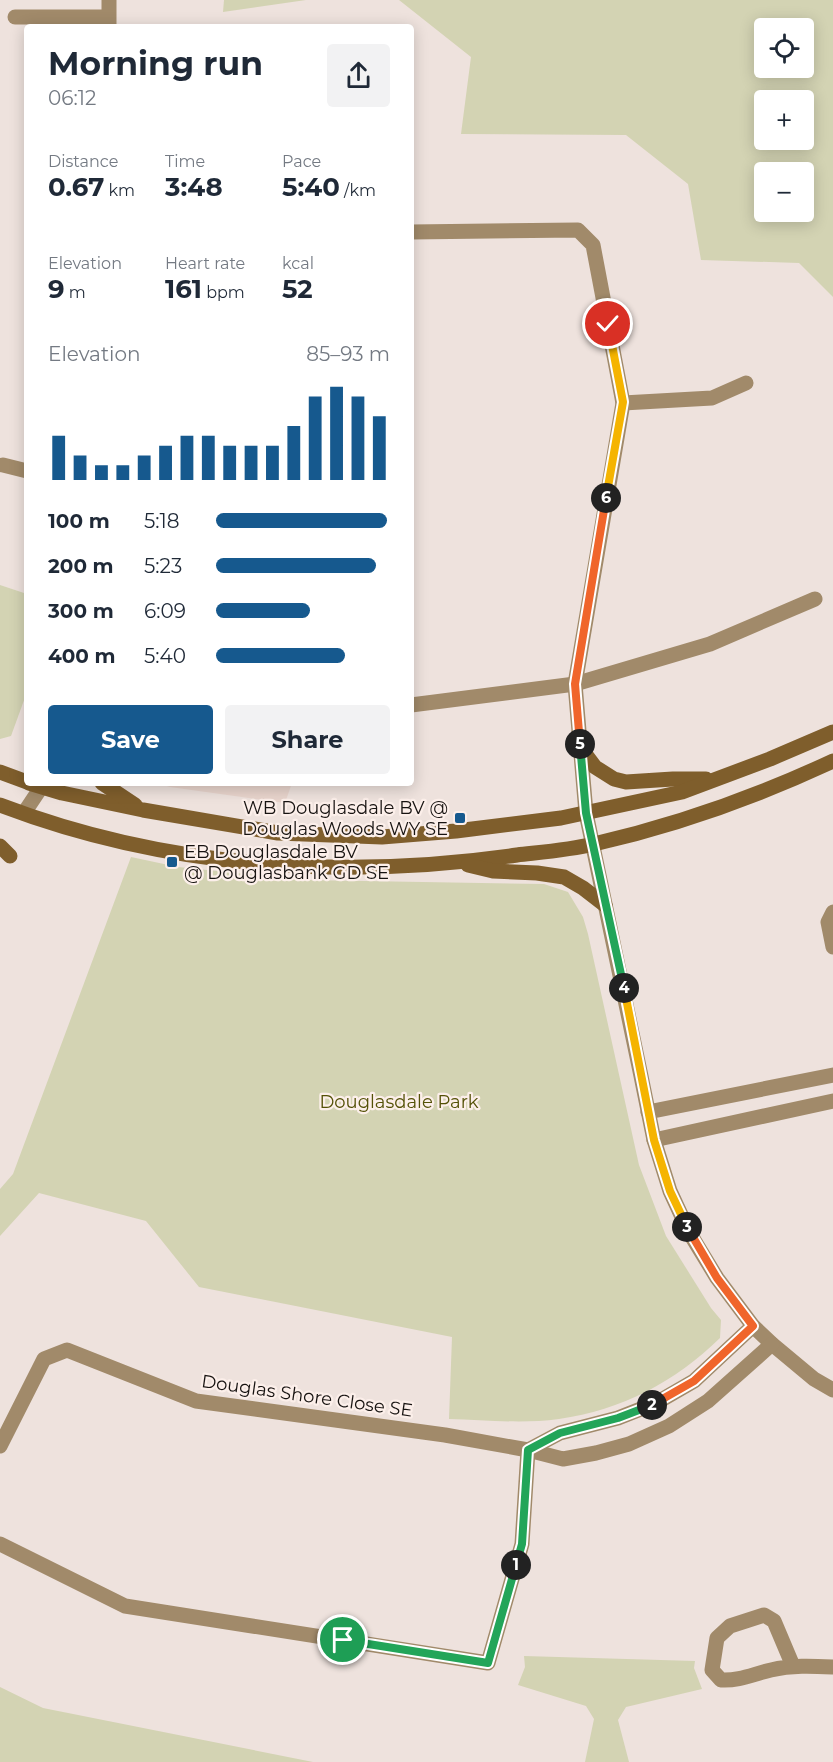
<!DOCTYPE html>
<meta charset="utf-8">
<style>
:root{--surface:#fff;--page:#f2f2f3;--text:#1f2937;--muted:#747a83;--accent:#16598e}
body{margin:0;font-family:Montserrat,sans-serif;background:var(--page);color:var(--text);height:100vh;display:flex;flex-direction:column;font-size:22px;white-space:nowrap}
*{box-sizing:border-box;margin:0}
p{font-size:20px;color:var(--muted)}
.icon{flex:none;width:33px;height:33px;fill:none;stroke:currentColor;stroke-width:2;stroke-linecap:round;stroke-linejoin:round}
.map{position:relative;flex:1;overflow:hidden}
.panel{position:absolute;left:24px;top:24px;width:390px;height:762px;display:flex;flex-direction:column;background:var(--surface);border-radius:6px;box-shadow:0 3px 15px #0003}
.panel>*{flex:none}
.fabs{position:absolute;left:754px;top:18px;display:grid;gap:12px}
.fabs a{display:grid;place-items:center;width:60px;height:60px;border-radius:6px;background:var(--surface);box-shadow:0 3px 15px #0003;font-size:30px}
.pin{position:absolute;display:grid;place-items:center;width:51px;height:51px;color:#fff;margin:-26px;border:3px solid #fff;border-radius:50%;box-shadow:0 2px 6px #0007}
.km{position:absolute;width:30px;height:30px;margin:-15px;border-radius:50%;background:#222;color:#fff;font-size:16px;line-height:30px;text-align:center}
.round{display:grid;place-items:center;flex:none;width:63px;height:63px;border-radius:6px;background:var(--page)}
.head{display:flex;align-items:center;justify-content:space-between;height:102px;padding:0 24px}
h1{font-size:33px;font-weight:700;line-height:45px}
.metrics{display:grid;grid-template-columns:repeat(3,1fr);gap:9px;height:102px;padding:6px 24px}
.metrics div{display:grid;align-content:center}
.metrics b{font-size:26px;font-weight:700}
.metrics small{font-size:16px;font-weight:400}
.metrics p{font-size:16px}
.chart{height:168px;padding:12px 24px}
.chart p{display:flex;justify-content:space-between}
.chart svg{width:100%;height:108px;margin-top:6px;stroke:var(--accent);stroke-width:6}
.cta{display:flex;gap:12px;margin-top:auto;padding:12px 24px}
.cta a{flex:1;height:69px;border-radius:6px;background:var(--accent);color:#fff;font-size:24px;font-weight:700;line-height:69px;text-align:center}
.cta a+a{background:var(--page);color:var(--text)}
ul{padding:0 24px;list-style:none;font-size:20px}
li{display:grid;grid-template-columns:96px 72px 1fr;align-items:center;height:45px}
li i{height:15px;border-radius:8px;background:var(--accent)}
.map>svg:first-child{display:block}
</style>
<div class="map">
<svg width="833" height="1762" viewBox="0 0 833 1762">
<rect width="100%" height="100%" fill="#eee2dd"/>
<!-- built -->
<polygon fill="#e8d4cc" points="157,783 292,783 285,803 170,787"/>
<!-- green -->
<g fill="#d3d3b3" fill-rule="evenodd">
<polygon points="224,0 306,0 223,12"/>
<path d="M399 0H833V297L799 263 701 260 688 184 626 135 461 134 471 57ZM765 28H804V68H765ZM765 100H804V140H765ZM765 172H804V212H765Z"/>
<polygon points="0,585 27,594 27,692 11,736 0,739"/>
<path d="M131 857 178 867 306 880 544 884 568 892 583 917 588 934 639 1165 666 1236 711 1308 721 1320 720 1338C675 1382 622 1410 559 1419 523 1424 485 1420 449 1419L452 1337 199 1287 146 1221 39 1193 0 1236V1189L13 1174Z"/>
<polygon points="524,1656 695,1661 694,1668 702,1689 626,1707 618,1720 629,1762 585,1762 594,1719 586,1706 518,1685 525,1667"/>
<polygon points="0,1687 43,1708 313,1762 0,1762"/>
</g>
<g fill="none" stroke-linecap="round" stroke-linejoin="round">
<!-- street -->
<g stroke="#a18a6a" stroke-width="15">
<polyline points="109,0 109,27"/>
<polyline points="15,17 108,17"/>
<polyline points="411,232 578,230 593,245 623,403 575,684 586,813 641,1076 654,1140 670,1191 689,1232 717,1278 753,1326 772,1344 814,1379 833,1390"/>
<polyline points="623,403 712,398 746,383"/>
<polyline points="3,465 27,471"/>
<polyline points="411,705 575,684 710,644 815,599"/>
<polyline points="24,813 44,783"/>
<polyline points="833,912 828,922 833,947"/>
<polyline points="648,1112 833,1075"/>
<polyline points="654,1140 833,1101"/>
<polyline points="0,1446 44,1359 67,1350 196,1401 445,1435 528,1450 563,1459 596,1453 629,1444 669,1426 708,1401 772,1344"/>
<polyline points="528,1450 560,1433 618,1418 656,1403 694,1381 753,1326"/>
<polyline points="0,1544 125,1606 488,1663 522,1544 528,1450"/>
<path d="M793 1666 774 1621 764 1615 730 1626 717 1638 712 1670 721 1680C740 1681 753 1674 771 1670 792 1665 812 1666 833 1667"/>
</g>
<!-- secondary -->
<g stroke="#7f5e2c" stroke-width="15">
<polyline points="580,747 595,767 614,779 626,782 673,779 706,779"/>
<polyline points="0,772 27,782"/>
<polyline points="29,783 62,793 143,810 278,833 382,837 456,831 561,818 682,792 770,759 833,732"/>
<polyline points="102,783 135,805"/>
<path d="M0 805C165 868 343 880 517 855 543 852 569 850 594 844 677 825 756 797 833 761"/>
<polyline points="0,846 10,856"/>
<polyline points="468,865 493,871 537,873 564,877 583,888 605,905"/>
</g>
</g>
<g fill="none" stroke-linecap="round" stroke-linejoin="round">
<defs>
<polyline id="split-1" points="343,1640 488,1663 516,1565"/>
<polyline id="split-2" points="516,1565 522,1544 528,1450 560,1433 618,1418 652,1405"/>
<polyline id="split-3" points="652,1405 694,1381 753,1326 717,1278 687,1227"/>
<polyline id="split-4" points="624,988 654,1140 670,1191 687,1227"/>
<polyline id="split-5" points="580,744 586,813 624,988"/>
<polyline id="split-6" points="580,744 575,684 606,498"/>
<polyline id="split-7" points="606,498 623,402 608,324"/>
</defs>
<!-- split-1 casing -->
<use href="#split-1" stroke="#fff" stroke-width="12"/>
<!-- split-2 casing -->
<use href="#split-2" stroke="#fff" stroke-width="12"/>
<!-- split-3 casing -->
<use href="#split-3" stroke="#fff" stroke-width="12"/>
<!-- split-4 casing -->
<use href="#split-4" stroke="#fff" stroke-width="12"/>
<!-- split-5 casing -->
<use href="#split-5" stroke="#fff" stroke-width="12"/>
<!-- split-6 casing -->
<use href="#split-6" stroke="#fff" stroke-width="12"/>
<!-- split-7 casing -->
<use href="#split-7" stroke="#fff" stroke-width="12"/>
<!-- split-1 -->
<use href="#split-1" stroke="#22a559" stroke-width="8"/>
<!-- split-2 -->
<use href="#split-2" stroke="#22a559" stroke-width="8"/>
<!-- split-3 -->
<use href="#split-3" stroke="#f0652b" stroke-width="8"/>
<!-- split-4 -->
<use href="#split-4" stroke="#f5b400" stroke-width="8"/>
<!-- split-5 -->
<use href="#split-5" stroke="#22a559" stroke-width="8"/>
<!-- split-6 -->
<use href="#split-6" stroke="#f0652b" stroke-width="8"/>
<!-- split-7 -->
<use href="#split-7" stroke="#f5b400" stroke-width="8"/>
</g>
<!-- markers -->
<g fill="#16598e" stroke="#fcefea" stroke-width="2">
<rect x="454" y="812" width="12" height="12" rx="3"/>
<rect x="166" y="856" width="12" height="12" rx="3"/>
</g>
<g text-anchor="middle" dominant-baseline="central" stroke-width="4.5" stroke-linejoin="round" paint-order="stroke">
<!-- poi labels -->
<g font-size="18" fill="#171311" stroke="#fcefea" text-anchor="end">
<text x="448" y="808">WB Douglasdale BV @<tspan x="448" dy="21">Douglas Woods WY SE</tspan></text>
<text x="184" y="852" text-anchor="start">EB Douglasdale BV<tspan x="184" dy="21">@ Douglasbank GD SE</tspan></text>
</g>
<!-- park labels -->
<g font-size="18" fill="#545107" stroke="#fcefea">
<text x="399" y="1102">Douglasdale Park</text>
</g>
<!-- street labels -->
<g font-size="18" fill="#171311" stroke="#fcefea">
<text transform="translate(307 1396) rotate(8)">Douglas Shore Close SE</text>
</g>
</g>
</svg>
<div class="fabs">
<a><svg class="icon" aria-label="locate" viewBox="0 0 24 24"><circle cx="12" cy="12" r="6"/><path d="M12 2v4M12 18v4M2 12h4M18 12h4"/></svg></a>
<a>+</a>
<a>−</a>
</div>
<div class="pin" style="left:343px;top:1640px;background:#1e9e55"><svg class="icon" aria-label="arrive" viewBox="0 0 24 24"><path d="M6 21V4h12l-3 4 3 4H6"/></svg></div>
<div class="pin" style="left:608px;top:324px;background:#d93025"><svg class="icon" aria-label="check" viewBox="0 0 24 24"><path d="M5 12l5 5 9-10"/></svg></div>
<b class="km" style="left:516px;top:1565px">1</b>
<b class="km" style="left:652px;top:1405px">2</b>
<b class="km" style="left:687px;top:1227px">3</b>
<b class="km" style="left:624px;top:988px">4</b>
<b class="km" style="left:580px;top:744px">5</b>
<b class="km" style="left:606px;top:498px">6</b>
<section class="panel">
<div class="head"><div><h1>Morning run</h1><p>06:12</p></div><a class="round"><svg class="icon" aria-label="share" viewBox="0 0 24 24"><path d="M12 15V3M7 8l5-5 5 5M5 13v7h14v-7"/></svg></a></div>
<div class="metrics">
<div><p>Distance</p><b>0.67<small> km</small></b></div>
<div><p>Time</p><b>3:48</b></div>
<div><p>Pace</p><b>5:40<small> /km</small></b></div>
</div>
<div class="metrics">
<div><p>Elevation</p><b>9<small> m</small></b></div>
<div><p>Heart rate</p><b>161<small> bpm</small></b></div>
<div><p>kcal</p><b>52</b></div>
</div>
<div class="chart"><p><span>Elevation</span>85–93 m</p>
<svg viewBox="0 0 160 44" preserveAspectRatio="none"><path d="M5 44V26M15 44V34M25 44V38M35 44V38M45 44V34M55 44V30M65 44V26M75 44V26M85 44V30M95 44V30M105 44V30M115 44V22M125 44V10M135 44V6M145 44V10M155 44V18"/></svg>
</div>
<ul>
<li><b>100 m</b>5:18<i style="width:98%"></i></li>
<li><b>200 m</b>5:23<i style="width:92%"></i></li>
<li><b>300 m</b>6:09<i style="width:54%"></i></li>
<li><b>400 m</b>5:40<i style="width:74%"></i></li>
</ul>
<div class="cta"><a>Save</a><a>Share</a></div>
</section>
</div>
